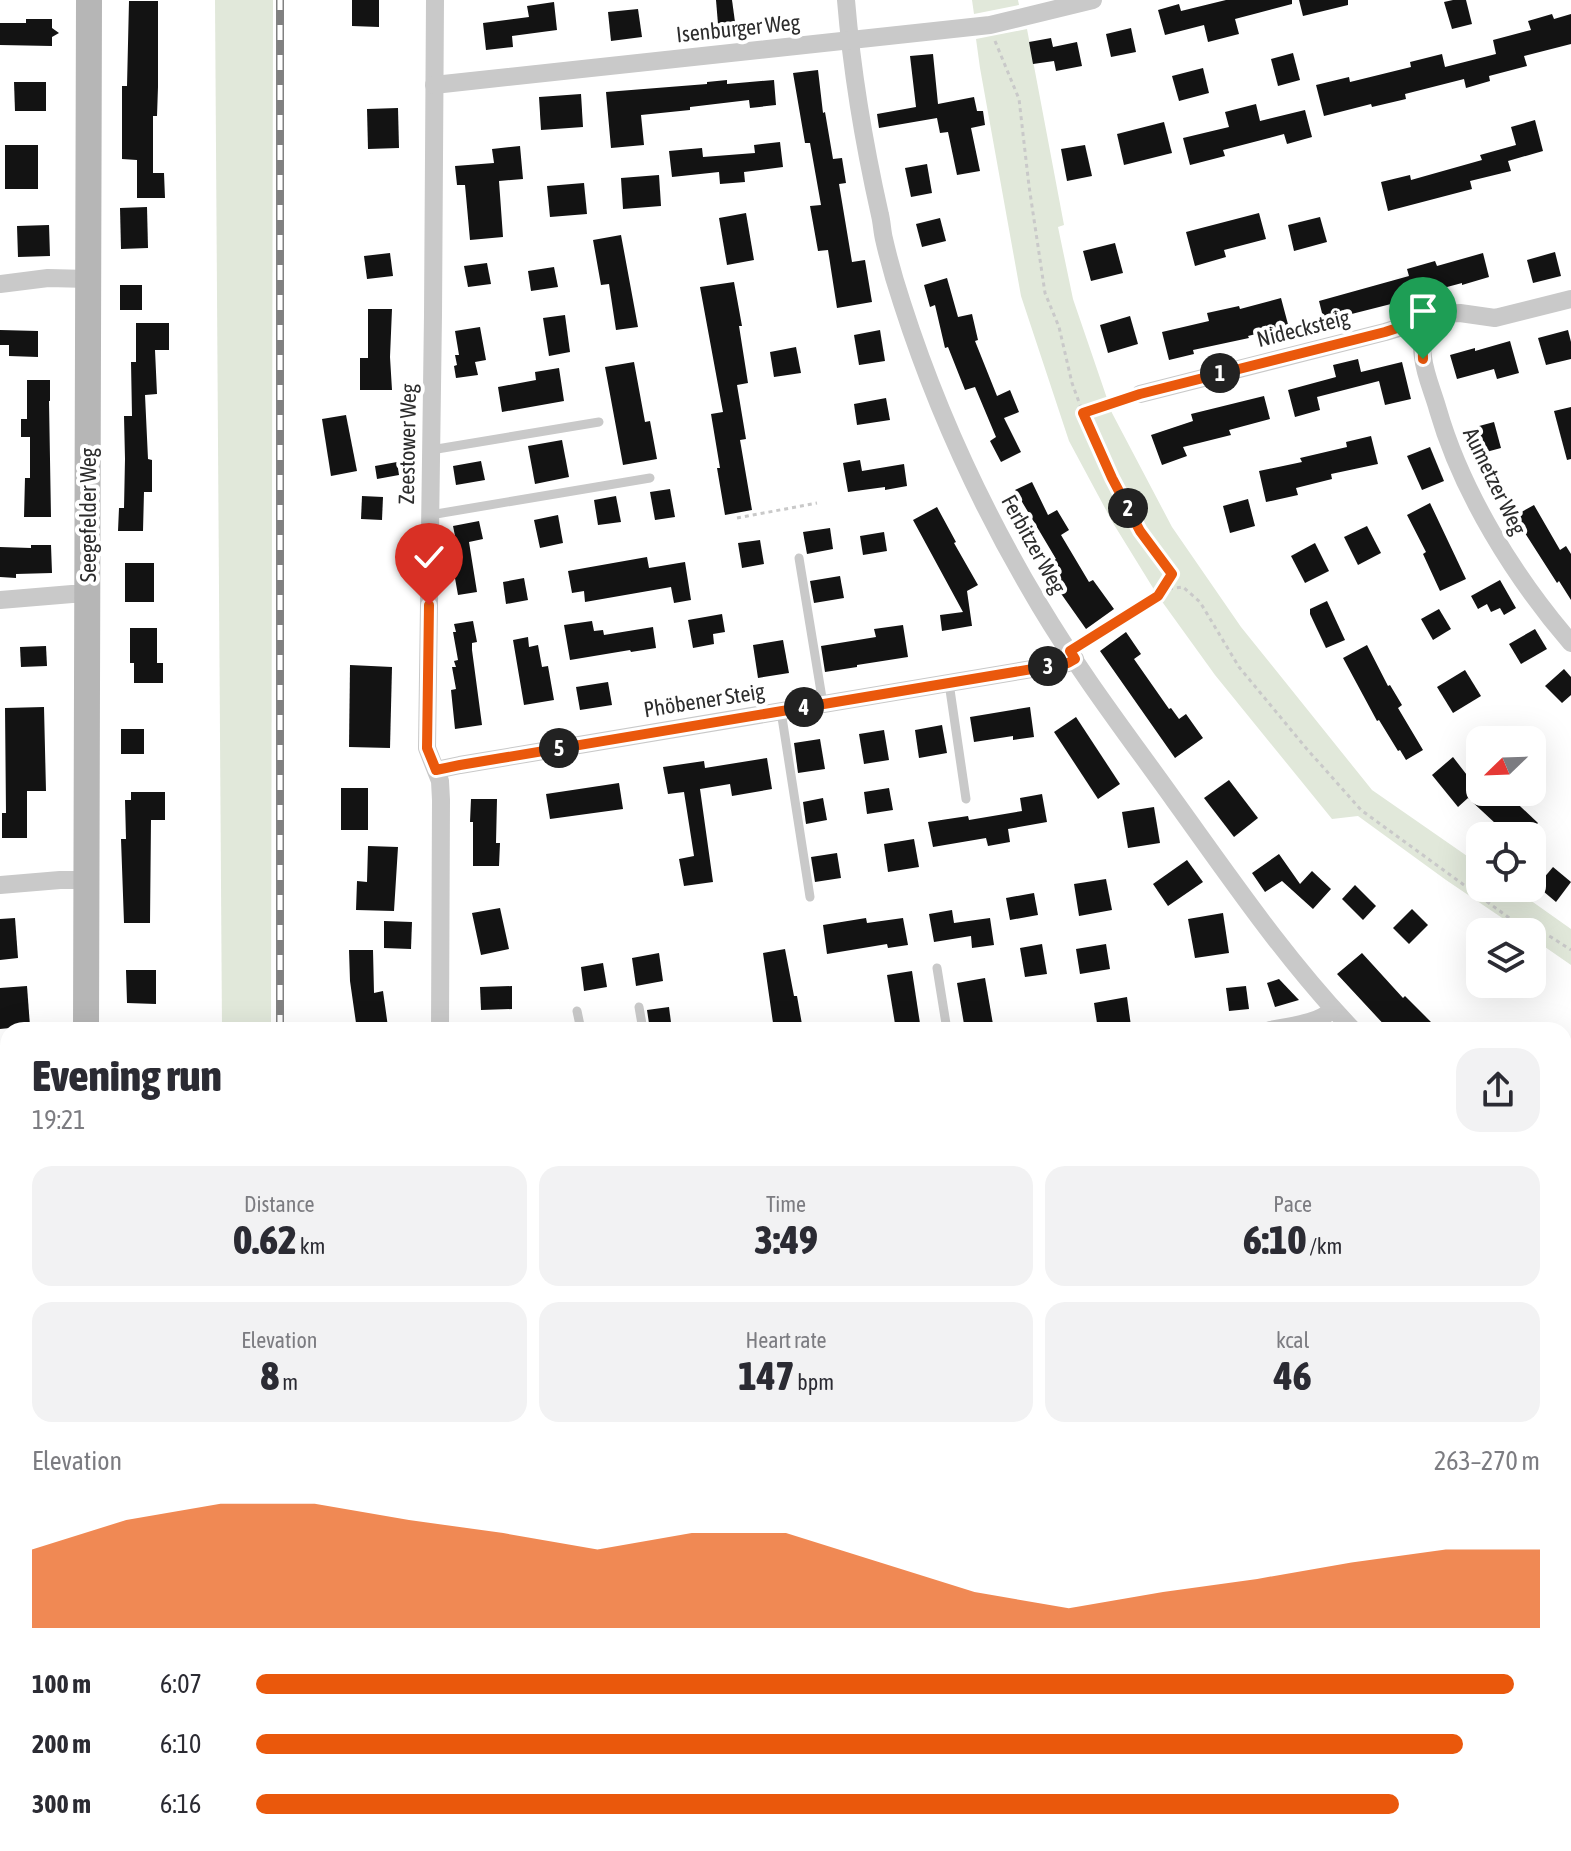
<!DOCTYPE html>
<meta charset="utf-8">
<style>
:root{--surface:#fff;--page:#f2f2f3;--text:#2b2b33;--muted:#7c7c81;--accent:#ea580c}
body{margin:0;font-family:"Asap Condensed",sans-serif;background:var(--page);color:var(--text);height:100vh;display:flex;flex-direction:column;font-size:30px;white-space:nowrap}
*{box-sizing:border-box;margin:0}
p{font-size:26px;color:var(--muted)}
.icon{flex:none;width:44px;height:44px;fill:none;stroke:currentColor;stroke-width:2;stroke-linecap:round;stroke-linejoin:round}
.map{position:relative;flex:1;overflow:hidden}
.sheet{position:absolute;left:0px;top:1022px;width:1572px;height:830px;display:flex;flex-direction:column;background:var(--surface);border-radius:24px 24px 0 0;box-shadow:0 8px 32px #0002}
.sheet>*{flex:none}
.needle{width:52px;rotate:247deg}
.buttons{position:absolute;left:1466px;top:726px;display:grid;gap:16px}
.buttons a{display:grid;place-items:center;width:80px;height:80px;border-radius:16px;background:var(--surface);box-shadow:0 8px 32px #0002;font-size:40px}
.pin{position:absolute;display:grid;place-items:center;width:68px;height:68px;color:#fff;margin:-82px -34px;border-radius:50% 50% 50% 0;rotate:-45deg;box-shadow:0 0 8px #0007}
.pin .icon{rotate:45deg}
.km{position:absolute;width:40px;height:40px;margin:-20px;border-radius:50%;background:#222;color:#fff;font-size:22px;line-height:40px;text-align:center}
.round{display:grid;place-items:center;flex:none;width:84px;height:84px;border-radius:24px;background:var(--page)}
.headline{display:flex;align-items:center;justify-content:space-between;height:136px;padding:0 32px}
h1{font-size:44px;font-weight:800;line-height:60px}
.metrics{display:grid;grid-template-columns:repeat(3,1fr);gap:12px;height:136px;padding:8px 32px}
.metrics div{display:grid;align-content:center;border-radius:20px;background:var(--page);text-align:center}
.metrics b{font-size:40px;font-weight:800}
.metrics small{font-size:22px;font-weight:400}
.metrics p{font-size:22px}
.chart{height:224px;padding:16px 32px}
.chart p{display:flex;justify-content:space-between}
.chart svg{width:100%;height:144px;margin-top:8px;fill:var(--accent);opacity:.7}
ul{padding:0 32px;list-style:none;font-size:26px}
li{display:grid;grid-template-columns:128px 96px 1fr;align-items:center;height:60px}
li i{height:20px;border-radius:10px;background:var(--accent)}
.map>svg:first-child{display:block}
</style>
<div class="map">
<svg width="1571" height="1851" viewBox="0 0 1571 1851">
<rect width="100%" height="100%" fill="#fff"/>
<!-- green -->
<g fill="#e1e8da">
<polygon points="215,0 273,0 271,1030 222,1030"/>
<polygon points="972,0 1018,0 1019,5 974,14"/>
<polygon points="1027,29 1064,225 1058,227 1073,299 1112,413 1172,527 1241,627 1372,790 1480,865 1480,888 1513,888 1571,929 1571,965 1532,938 1532,932 1523,932 1446,880 1358,816 1332,819 1215,675 1158,596 1113,523 1069,441 1021,296 980,68 976,39"/>
<polygon points="1571,1705 1571,1851 416,1851 476,1844 1564,1844 1564,1706"/>
</g>
<!-- building -->
<g fill="#131313">
<polygon points="352,0 379,0 379,27 352,26"/>
<polygon points="716,0 732,0 735,22 718,24"/>
<polygon points="1226,0 1292,0 1292,4 1235,19 1239,34 1208,42 1204,25 1165,35 1158,10 1179,4 1181,11"/>
<polygon points="1299,0 1348,0 1348,5 1303,16"/>
<polygon points="1453,0 1466,0 1472,24 1452,29 1444,2"/>
<polygon points="129,1 158,1 158,87 157,116 153,116 153,173 164,173 165,198 137,198 137,160 122,159 122,86 127,86"/>
<polygon points="554,2 557,30 512,36 513,47 486,50 483,23 529,17 527,6"/>
<polygon points="638,9 642,37 611,41 608,12"/>
<polygon points="1552,14 1554,19 1571,14 1571,44 1524,56 1527,66 1489,76 1490,81 1466,88 1464,79 1405,94 1406,99 1372,107 1371,104 1324,116 1316,85 1349,77 1350,82 1411,67 1410,62 1442,54 1445,67 1496,54 1493,40 1531,30 1528,21"/>
<polygon points="26,19 52,19 52,28 59,33 52,37 52,46 0,45 0,23 26,23"/>
<polygon points="1131,28 1136,52 1111,57 1106,34"/>
<polygon points="1051,38 1053,47 1077,42 1082,66 1056,71 1054,61 1033,64 1029,42"/>
<polygon points="1293,53 1300,80 1278,86 1271,59"/>
<polygon points="933,54 938,104 974,97 977,111 983,111 985,125 971,128 980,171 957,175 948,132 940,133 937,118 879,128 877,114 916,107 910,56"/>
<polygon points="1203,68 1209,93 1179,101 1172,76"/>
<polygon points="818,70 823,113 825,112 833,159 842,158 846,183 839,184 852,262 865,260 872,302 837,308 828,250 818,251 810,206 821,205 810,143 805,143 793,73"/>
<polygon points="727,80 727,84 774,80 776,105 750,108 749,100 690,107 690,110 641,115 644,145 611,148 606,92 707,84 707,82"/>
<polygon points="14,82 46,82 46,111 15,111"/>
<polygon points="581,94 583,127 541,130 539,97"/>
<polygon points="1256,104 1260,121 1305,110 1312,137 1287,144 1284,134 1223,150 1225,156 1190,165 1183,138 1229,127 1225,112"/>
<polygon points="398,108 399,148 368,149 367,109"/>
<polygon points="1535,120 1543,151 1508,161 1511,171 1470,181 1472,189 1388,211 1381,182 1410,175 1411,180 1482,160 1480,155 1516,145 1511,127"/>
<polygon points="1164,122 1172,153 1124,165 1117,134"/>
<polygon points="780,142 783,167 744,172 745,182 720,184 719,172 672,177 669,151 702,148 703,157 755,153 754,145"/>
<rect x="5" y="145" width="33" height="44"/>
<polygon points="1085,145 1092,176 1067,181 1061,149"/>
<polygon points="520,146 523,179 499,181 503,237 470,240 465,185 457,185 455,166 494,163 492,149"/>
<polygon points="927,164 932,193 911,197 905,168"/>
<polygon points="659,175 661,206 623,209 621,178"/>
<polygon points="584,183 587,214 550,217 547,186"/>
<polygon points="147,207 148,248 121,249 120,208"/>
<polygon points="746,213 754,260 727,265 719,218"/>
<polygon points="1259,213 1266,239 1224,250 1226,257 1195,266 1186,232"/>
<polygon points="1320,217 1327,242 1294,251 1288,225"/>
<polygon points="940,218 946,241 922,247 916,224"/>
<polygon points="49,225 50,256 18,257 17,226"/>
<polygon points="621,235 638,327 616,330 609,284 601,285 593,240"/>
<polygon points="1115,243 1123,273 1091,281 1083,251"/>
<polygon points="1555,252 1561,276 1533,283 1527,260"/>
<polygon points="390,253 393,276 367,279 364,256"/>
<polygon points="1483,253 1489,277 1462,285 1462,283 1391,302 1391,304 1324,321 1319,301 1409,276 1407,269 1435,261 1437,266"/>
<polygon points="487,263 491,284 468,287 464,266"/>
<polygon points="554,267 558,287 531,291 528,271"/>
<polygon points="947,278 958,317 972,314 978,340 975,341 997,396 1010,390 1019,412 1004,418 1021,452 1001,462 990,441 996,437 975,387 965,390 948,347 945,348 935,305 930,307 924,285"/>
<polygon points="734,282 742,326 739,326 748,383 737,385 746,439 740,440 752,510 725,515 717,468 720,468 711,414 723,412 700,287"/>
<rect x="120" y="285" width="22" height="25"/>
<polygon points="1281,298 1289,328 1273,332 1272,330 1248,336 1249,338 1193,350 1194,354 1169,360 1162,332 1209,321 1207,313 1239,306 1240,309"/>
<polygon points="368,309 392,309 390,357 392,390 360,390 360,358 368,358"/>
<polygon points="565,315 570,352 549,356 543,318"/>
<polygon points="1130,316 1138,344 1108,353 1100,325"/>
<polygon points="136,323 169,323 169,350 155,350 157,394 145,395 148,459 152,460 152,492 144,492 143,531 118,531 119,508 124,508 125,459 124,416 132,416 131,362 136,362"/>
<polygon points="480,327 486,360 475,362 478,375 456,378 454,366 457,365 455,355 459,355 455,331"/>
<polygon points="0,330 38,331 38,357 9,356 9,345 0,345"/>
<polygon points="880,330 885,361 859,365 854,335"/>
<polygon points="1568,330 1571,342 1571,359 1546,365 1538,338"/>
<polygon points="1510,341 1519,373 1497,379 1494,369 1457,379 1450,355 1475,348 1475,351"/>
<polygon points="796,347 801,373 774,377 770,352"/>
<polygon points="1358,359 1361,372 1402,362 1411,399 1385,405 1379,381 1317,397 1320,410 1295,417 1288,390 1336,377 1333,365"/>
<polygon points="634,362 645,422 650,421 657,459 623,465 605,367"/>
<polygon points="559,368 564,401 502,412 498,387 536,380 535,372"/>
<polygon points="27,380 50,380 50,401 49,401 51,517 24,517 25,478 30,478 30,437 21,437 21,419 27,419"/>
<polygon points="1264,396 1270,419 1229,430 1231,435 1183,447 1187,456 1162,465 1151,435 1193,421 1191,414"/>
<polygon points="886,398 890,420 857,425 854,404"/>
<polygon points="1571,407 1571,459 1567,460 1554,411"/>
<polygon points="346,415 357,471 331,476 322,419"/>
<polygon points="1494,422 1501,448 1475,455 1468,429"/>
<polygon points="1371,436 1378,464 1331,474 1332,479 1296,488 1298,495 1266,502 1259,471 1302,462 1300,458 1347,447 1346,442"/>
<polygon points="562,440 569,477 535,484 528,446"/>
<polygon points="1430,447 1444,481 1422,490 1407,456"/>
<polygon points="860,460 862,471 904,464 907,486 885,490 885,487 848,492 843,463"/>
<polygon points="481,461 485,480 456,485 453,466"/>
<polygon points="397,462 399,475 377,479 375,466"/>
<polygon points="1032,482 1048,515 1057,510 1069,530 1061,535 1089,582 1093,580 1114,609 1086,629 1062,595 1045,566 1056,559 1015,490"/>
<polygon points="670,489 675,517 655,520 650,492"/>
<polygon points="362,496 383,497 382,520 361,519"/>
<polygon points="616,496 621,522 598,525 594,500"/>
<polygon points="1248,499 1255,526 1230,533 1223,506"/>
<polygon points="1430,503 1466,579 1440,591 1423,554 1426,552 1407,515"/>
<polygon points="1534,505 1560,550 1566,546 1571,554 1571,600 1559,581 1557,583 1514,516"/>
<polygon points="937,507 956,542 954,543 978,585 967,591 972,626 971,626 942,631 940,615 963,612 913,520"/>
<polygon points="558,515 563,543 540,548 534,520"/>
<polygon points="479,521 483,539 469,542 477,592 458,595 453,567 461,566 453,526"/>
<polygon points="1367,526 1381,553 1358,565 1344,537"/>
<polygon points="830,528 833,549 807,554 803,532"/>
<polygon points="884,532 887,551 863,555 860,536"/>
<polygon points="760,540 764,564 742,568 738,543"/>
<polygon points="1315,543 1329,571 1305,583 1291,556"/>
<polygon points="31,545 51,545 52,573 16,574 16,578 0,577 0,547 31,548"/>
<polygon points="647,557 649,568 685,562 691,600 674,603 671,587 585,602 584,591 572,593 568,571"/>
<rect x="125" y="563" width="29" height="39"/>
<polygon points="840,576 844,598 814,603 810,581"/>
<polygon points="524,578 528,600 506,604 503,582"/>
<polygon points="1500,580 1516,608 1504,615 1500,608 1491,612 1487,604 1478,609 1471,596"/>
<polygon points="1327,601 1345,640 1326,648 1310,614 1310,609"/>
<polygon points="1439,609 1451,629 1433,640 1421,619"/>
<polygon points="722,614 725,632 713,634 714,644 693,648 688,620"/>
<polygon points="473,621 477,642 472,643 472,650 482,725 455,729 451,690 456,689 452,667 456,667 454,661 458,660 453,632 456,632 454,624"/>
<polygon points="592,621 594,631 603,630 604,635 653,627 656,648 631,652 630,650 570,660 564,625"/>
<polygon points="903,625 908,657 857,665 857,667 825,672 821,646 876,637 874,629"/>
<polygon points="130,628 157,628 157,663 163,663 163,683 134,683 134,663 130,663"/>
<polygon points="1535,629 1547,649 1521,664 1509,644"/>
<polygon points="1126,632 1141,654 1134,659 1169,709 1171,708 1179,719 1186,714 1203,738 1175,758 1100,651"/>
<polygon points="528,637 529,647 538,645 542,667 548,666 554,700 524,705 513,640"/>
<polygon points="783,640 789,673 758,678 753,645"/>
<polygon points="1367,645 1388,686 1390,685 1402,705 1398,708 1423,750 1406,760 1400,750 1398,751 1379,720 1377,721 1343,658"/>
<polygon points="46,646 47,666 21,667 20,647"/>
<polygon points="350,665 392,667 390,748 349,747"/>
<polygon points="1564,669 1571,677 1571,695 1562,703 1545,686"/>
<polygon points="1465,670 1481,696 1453,713 1437,687"/>
<polygon points="608,682 612,705 580,710 576,687"/>
<polygon points="44,707 46,791 27,791 27,838 2,838 2,813 6,813 5,708"/>
<polygon points="1030,707 1034,737 1013,740 1013,736 974,742 970,717"/>
<polygon points="1076,717 1120,784 1098,799 1054,732"/>
<polygon points="942,725 947,753 919,758 915,730"/>
<rect x="121" y="729" width="23" height="25"/>
<polygon points="884,730 889,760 864,764 859,734"/>
<polygon points="820,739 825,769 798,773 794,743"/>
<polygon points="1453,757 1480,792 1493,805 1505,792 1538,823 1525,836 1509,836 1468,798 1458,807 1432,775"/>
<polygon points="767,758 772,789 732,796 730,784 700,789 713,882 684,886 679,859 694,856 684,792 668,794 663,767 704,761 705,768"/>
<polygon points="1229,780 1258,818 1234,837 1204,798"/>
<polygon points="619,783 623,809 550,819 546,794"/>
<rect x="341" y="788" width="27" height="42"/>
<polygon points="889,788 893,810 867,814 864,792"/>
<polygon points="131,792 165,792 165,820 151,820 150,923 124,923 121,839 126,839 125,800 131,800"/>
<polygon points="1042,794 1047,822 1008,829 1010,842 988,846 986,838 933,847 928,822 968,816 969,820 1022,811 1020,798"/>
<polygon points="823,798 827,820 806,824 803,802"/>
<polygon points="471,799 497,799 496,843 500,843 499,866 473,866 473,822 470,822"/>
<polygon points="1154,807 1160,843 1128,848 1122,812"/>
<polygon points="914,839 919,867 888,872 884,844"/>
<polygon points="368,846 398,847 394,911 356,910 357,881 367,882"/>
<polygon points="837,853 841,878 815,882 811,857"/>
<polygon points="1279,854 1300,884 1312,871 1331,889 1313,909 1282,881 1265,892 1252,873"/>
<polygon points="1187,860 1203,882 1168,906 1153,884"/>
<polygon points="1553,867 1571,882 1556,902 1537,886"/>
<polygon points="1106,879 1112,910 1079,916 1074,884"/>
<polygon points="1355,885 1376,906 1363,920 1342,899"/>
<polygon points="1034,893 1038,915 1010,920 1006,898"/>
<polygon points="500,908 509,949 481,955 472,913"/>
<polygon points="1412,909 1428,925 1409,944 1393,928"/>
<polygon points="952,910 954,923 990,918 994,945 972,948 971,936 934,942 929,914"/>
<polygon points="1223,913 1229,953 1195,958 1188,919"/>
<polygon points="15,918 18,958 0,960 0,919"/>
<polygon points="866,918 867,923 903,918 908,945 888,948 887,944 827,954 823,925"/>
<polygon points="384,921 412,922 411,949 384,948"/>
<polygon points="1042,944 1047,974 1025,977 1020,948"/>
<polygon points="1106,944 1110,969 1080,974 1076,949"/>
<polygon points="785,949 794,996 797,996 803,1030 774,1030 763,953"/>
<polygon points="349,950 373,950 374,993 383,991 388,1027 357,1030 350,981"/>
<polygon points="659,953 663,981 636,986 632,958"/>
<polygon points="1362,953 1403,998 1405,996 1439,1030 1389,1030 1337,974"/>
<polygon points="603,963 607,987 584,991 581,967"/>
<polygon points="126,970 156,970 156,1004 127,1003"/>
<polygon points="912,971 921,1030 896,1030 887,975"/>
<polygon points="985,978 994,1030 965,1030 957,983"/>
<polygon points="1279,979 1299,1000 1275,1007 1267,983"/>
<polygon points="27,986 30,1026 0,1029 0,988"/>
<polygon points="512,986 512,1009 481,1010 480,987"/>
<polygon points="1246,986 1249,1009 1229,1011 1226,988"/>
<polygon points="1127,997 1131,1026 1098,1030 1094,1003"/>
<polygon points="669,1007 672,1030 650,1030 647,1010"/>
</g>
<g fill="none" stroke-linecap="round" stroke-linejoin="round">
<!-- path -->
<g stroke="#c9c9c9" stroke-width="3" stroke-dasharray="4 4" stroke-linecap="butt">
<polyline points="995,41 1019,99 1029,186 1045,293 1059,327 1072,383 1083,413 1112,478 1140,531 1172,574 1158,596 1083,643"/>
<polyline points="1083,413 1125,399"/>
<polyline points="737,518 817,503"/>
<polyline points="1161,590 1183,587 1200,602 1239,667 1306,748 1361,810 1508,917 1551,937 1571,950"/>
<polyline points="1564,1796 1571,1795"/>
<polyline points="487,1844 489,1851"/>
<polyline points="1299,1844 1299,1851"/>
<polyline points="1455,1844 1457,1851"/>
<polyline points="1111,1851 1132,1844"/>
<polyline points="1200,1851 1203,1844"/>
</g>
<!-- lane -->
<g stroke="#c9c9c9" stroke-width="9">
<polyline points="431,450 599,422"/>
<polyline points="430,515 650,478"/>
<polyline points="799,558 823,704"/>
<polyline points="949,683 966,799"/>
<polyline points="781,711 810,897"/>
<polyline points="937,968 947,1030"/>
<polyline points="639,1007 643,1030"/>
<polyline points="577,1011 581,1030"/>
</g>
<!-- street -->
<g stroke="#c9c9c9" stroke-width="18">
<polyline points="435,0 433,315 427,748 440,781 441,800 440,1030"/>
<path d="M846 0C852 73 864 144 880 215 882 223 882 231 884 239 889 261 895 282 902 303 936 409 983 511 1040 606 1080 673 1129 737 1174 800 1231 879 1286 960 1353 1030"/>
<polyline points="434,85 990,25 1093,0"/>
<polyline points="0,284 48,278 89,279"/>
<path d="M1422 320C1422 332 1421 345 1423 357 1425 375 1433 392 1438 410 1462 493 1515 578 1571 643"/>
<polyline points="1140,394 1385,332 1446,314 1460,313 1495,318 1571,299"/>
<polyline points="0,600 72,594 89,594"/>
<polyline points="436,770 460,765 1068,663 1075,659"/>
<polyline points="0,885 60,880 87,880"/>
<path d="M1270 1030C1290 1026 1318 1024 1333 1009"/>
<polyline points="1564,1102 1571,1093"/>
<polyline points="1564,1217 1571,1223"/>
<polyline points="0,1242 8,1241"/>
<polyline points="0,1445 8,1445"/>
<polyline points="1564,1697 1571,1696"/>
<polyline points="340,1851 398,1844"/>
</g>
<!-- secondary -->
<g stroke="#b6b6b6" stroke-width="26">
<polyline points="86,1030 89,0"/>
<polyline points="205,1844 205,1851"/>
</g>
<defs>
<g id="rail">
<polyline points="280,1030 280,0"/>
<polyline points="281,1844 281,1851"/>
</g>
</defs>
<!-- rail casing -->
<use href="#rail" stroke="#818181" stroke-width="8"/>
<!-- rail -->
<use href="#rail" stroke="#fff" stroke-width="5" stroke-dasharray="15" stroke-linecap="butt"/>
</g>
<g fill="none" stroke-linecap="round" stroke-linejoin="round">
<defs>
<polyline id="route" points="429,605 427,748 436,770 460,765 1068,663 1075,659 1070,651 1158,596 1172,574 1140,531 1112,478 1083,413 1140,394 1385,332 1422,320 1423,359"/>
</defs>
<!-- route casing -->
<use href="#route" stroke="#fff" stroke-width="16"/>
<!-- route -->
<use href="#route" stroke="#ea580c" stroke-width="10"/>
</g>
<g text-anchor="middle" dominant-baseline="central" stroke-width="8" stroke-linejoin="round" paint-order="stroke">
<!-- street labels -->
<g font-size="22" fill="#2c2c2c" stroke="#fff">
<text transform="translate(738 28) rotate(-6)">Isenburger Weg</text>
<text transform="translate(1303 328) rotate(-14)">Nidecksteig</text>
<text transform="translate(407 444) rotate(-89)">Zeestower Weg</text>
<text transform="translate(1495 481) rotate(64)">Aumetzer Weg</text>
<text transform="translate(88 515) rotate(-90)">Seegefelder Weg</text>
<text transform="translate(1034 544) rotate(61)">Ferbitzer Weg</text>
<text transform="translate(704 700) rotate(-9)">Phöbener Steig</text>
</g>
</g>
</svg>
<div class="buttons">
<a><svg class="needle" viewBox="-14 -14 28 28"><path d="M0-13l5 13h-10z" fill="#e53935"/><path d="M0 13l5-13h-10z" fill="#7c7c81"/></svg></a>
<a><svg class="icon" aria-label="locate" viewBox="0 0 24 24"><circle cx="12" cy="12" r="6"/><path d="M12 2v4M12 18v4M2 12h4M18 12h4"/></svg></a>
<a><svg class="icon" aria-label="layers" viewBox="0 0 24 24"><path d="M12 4l9 5-9 5-9-5zM3 14l9 5 9-5"/></svg></a>
</div>
<div class="pin" style="left:1423px;top:359px;background:#1e9e55"><svg class="icon" aria-label="arrive" viewBox="0 0 24 24"><path d="M6 21V4h12l-3 4 3 4H6"/></svg></div>
<div class="pin" style="left:429px;top:605px;background:#d93025"><svg class="icon" aria-label="check" viewBox="0 0 24 24"><path d="M5 12l5 5 9-10"/></svg></div>
<b class="km" style="left:1220px;top:373px">1</b>
<b class="km" style="left:1128px;top:508px">2</b>
<b class="km" style="left:1048px;top:666px">3</b>
<b class="km" style="left:804px;top:707px">4</b>
<b class="km" style="left:559px;top:748px">5</b>
<section class="sheet">
<div class="headline"><div><h1>Evening run</h1><p>19:21</p></div><a class="round"><svg class="icon" aria-label="share" viewBox="0 0 24 24"><path d="M12 15V3M7 8l5-5 5 5M5 13v7h14v-7"/></svg></a></div>
<div class="metrics">
<div><p>Distance</p><b>0.62<small> km</small></b></div>
<div><p>Time</p><b>3:49</b></div>
<div><p>Pace</p><b>6:10<small> /km</small></b></div>
</div>
<div class="metrics">
<div><p>Elevation</p><b>8<small> m</small></b></div>
<div><p>Heart rate</p><b>147<small> bpm</small></b></div>
<div><p>kcal</p><b>46</b></div>
</div>
<div class="chart"><p><span>Elevation</span>263–270 m</p>
<svg viewBox="0 0 160 44" preserveAspectRatio="none"><path d="M0 44V20L10 11L20 6L30 6L40 11L50 15L60 20L70 15L80 15L90 24L100 33L110 38L120 33L130 29L140 24L150 20L160 20V44z"/></svg>
</div>
<ul>
<li><b>100 m</b>6:07<i style="width:98%"></i></li>
<li><b>200 m</b>6:10<i style="width:94%"></i></li>
<li><b>300 m</b>6:16<i style="width:89%"></i></li>
</ul>
</section>
</div>
